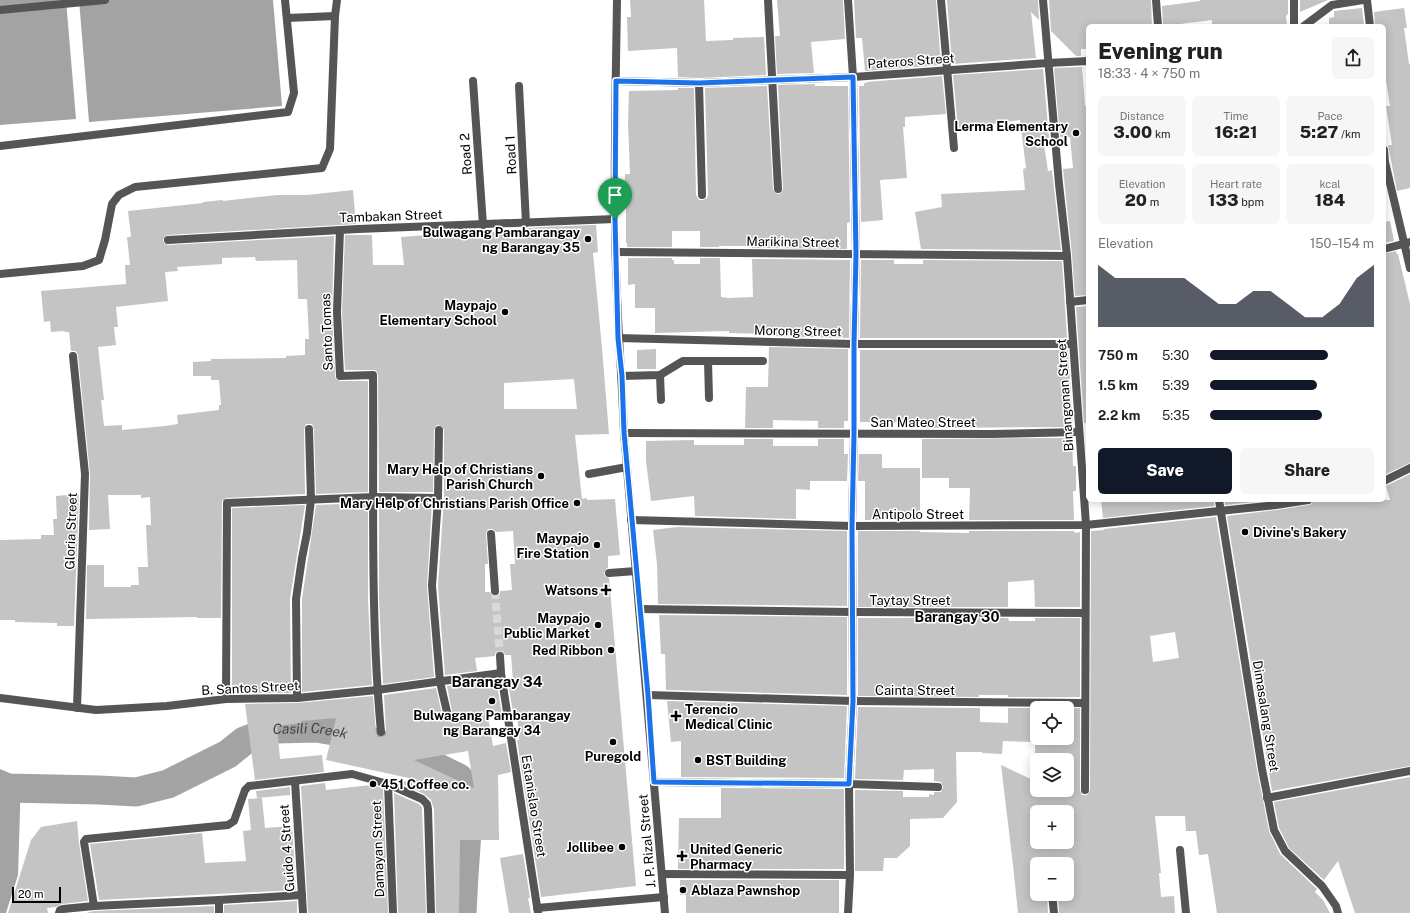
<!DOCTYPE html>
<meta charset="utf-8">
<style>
:root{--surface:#fff;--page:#f6f6f6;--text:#202124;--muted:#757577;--accent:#111827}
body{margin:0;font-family:"Public Sans",sans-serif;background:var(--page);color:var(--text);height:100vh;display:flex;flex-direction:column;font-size:15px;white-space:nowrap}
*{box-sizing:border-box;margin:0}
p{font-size:13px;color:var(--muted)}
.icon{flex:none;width:22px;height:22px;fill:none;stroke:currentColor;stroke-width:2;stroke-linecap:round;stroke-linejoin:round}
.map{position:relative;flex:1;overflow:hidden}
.panel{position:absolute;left:1086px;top:24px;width:300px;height:478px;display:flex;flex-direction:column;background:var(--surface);border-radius:6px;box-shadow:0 2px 10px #0003}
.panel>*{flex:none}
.tools{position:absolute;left:1030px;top:701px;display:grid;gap:8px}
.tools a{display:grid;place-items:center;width:44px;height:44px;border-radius:6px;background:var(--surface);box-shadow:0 2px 10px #0003;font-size:20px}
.scale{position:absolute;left:12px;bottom:10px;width:49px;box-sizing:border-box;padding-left:4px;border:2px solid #000;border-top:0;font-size:11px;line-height:14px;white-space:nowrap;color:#000;-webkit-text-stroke:3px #fff;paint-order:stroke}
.pin{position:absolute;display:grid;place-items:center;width:34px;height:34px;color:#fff;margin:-41px -17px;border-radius:50% 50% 50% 0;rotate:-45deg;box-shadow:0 0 4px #0007}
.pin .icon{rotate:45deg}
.round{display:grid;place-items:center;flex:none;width:42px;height:42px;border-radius:6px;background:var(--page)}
.head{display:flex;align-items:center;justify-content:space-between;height:68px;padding:0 12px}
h1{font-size:22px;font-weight:800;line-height:30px}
.metrics{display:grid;grid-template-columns:repeat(3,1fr);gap:6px;height:68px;padding:4px 12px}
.metrics div{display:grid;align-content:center;border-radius:6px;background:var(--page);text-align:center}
.metrics b{font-size:17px;font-weight:800}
.metrics small{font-size:11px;font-weight:400}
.metrics p{font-size:11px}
.chart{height:112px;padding:8px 12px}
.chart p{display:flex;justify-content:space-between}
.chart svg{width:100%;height:72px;margin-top:4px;fill:var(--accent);opacity:.7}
.action{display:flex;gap:8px;margin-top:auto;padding:8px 12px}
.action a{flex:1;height:46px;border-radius:6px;background:var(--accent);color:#fff;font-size:16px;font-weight:800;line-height:46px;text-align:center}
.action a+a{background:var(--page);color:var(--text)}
ul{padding:0 12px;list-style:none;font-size:13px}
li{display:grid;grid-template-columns:64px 48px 1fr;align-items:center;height:30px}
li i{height:10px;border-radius:5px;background:var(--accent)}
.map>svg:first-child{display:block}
</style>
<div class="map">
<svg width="1410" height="913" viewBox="0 0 1410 913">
<rect width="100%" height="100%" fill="#fff"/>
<!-- water -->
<g fill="#a3a3a3">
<polygon points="0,0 66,0 76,119 0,125"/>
<polygon points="79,0 273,0 282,106 89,122"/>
<polygon points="0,769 21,778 18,875 6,913 0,913"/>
</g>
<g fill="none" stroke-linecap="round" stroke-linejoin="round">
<!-- river -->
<path stroke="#a3a3a3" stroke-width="29" id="s1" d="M0 785 6 788 99 790 136 792 168 784 228 754 244 741 276 729 316 728 340 732 365 739 418 758 459 778 466 789 468 817 464 875 462 913"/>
</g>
<!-- building -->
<g fill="#c4c4c4" fill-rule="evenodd">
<polygon points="630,0 704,0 706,41 733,40 733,38 764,37 766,75 699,78 678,77 677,48 628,51 627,17 631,17"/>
<polygon points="777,0 843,0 845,39 811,42 814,73 777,74 775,36 780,36"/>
<polygon points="854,0 936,0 941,65 865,71 862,38 856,38"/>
<polygon points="947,0 1038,0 1039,20 1031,12 1036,58 952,64"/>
<polygon points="1049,0 1151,0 1152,26 1088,26 1088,49 1081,49 1081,56 1076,56 1051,31"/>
<polygon points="1200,0 1288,0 1288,14 1286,16 1287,26 1212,26 1212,20 1163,26 1162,6 1200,1"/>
<polygon points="1300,0 1328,0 1300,12"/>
<polygon points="1362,8 1364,26 1329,26 1329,18 1334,17 1334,11"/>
<polygon points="1404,8 1407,28 1404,28 1409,64 1410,64 1410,188 1397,191 1388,145 1392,145 1386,106 1390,106 1384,67 1386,67 1384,48 1384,26 1375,26 1374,12"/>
<polygon points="1082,67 1085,106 1088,106 1088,295 1075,296 1072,255 1063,169 1073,168 1070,137 1060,137 1054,68"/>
<polygon points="1043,69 1049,138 1043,138 1048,171 1052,170 1061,250 921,249 915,212 942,207 941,194 1025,190 1023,169 1026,168 1020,120 958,129 953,75"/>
<polygon points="942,76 946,114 905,117 905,127 903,127 907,178 880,180 883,220 861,222 859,86 864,86 864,83 867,83 866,82"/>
<polygon points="815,84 815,86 848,86 850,222 847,223 847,249 752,248 752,246 719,246 719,247 700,247 700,231 672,231 672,247 627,247 627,243 626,243 626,196 624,196 625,174 630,174 628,122 629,91 678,90 678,88 694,88 696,195 699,200 703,200 707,198 708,195 705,88 767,86 773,189 774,192 778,194 781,193 783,189 778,85"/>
<path d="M353 190 356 224 168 235 165 236 163 240 164 243 168 245 334 236 332 312 335 376 336 379 340 381H368V492L316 494 314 429 312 424H306L304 429 305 494 227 498 222 501 221 618H197V617L86 619 87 565H104V587H131V585H139L138 567H148L146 525H151L150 497 141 498V495H108L110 529 89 530 90 474 78 355 76 351H71L69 332H65V331L51 332 50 321 44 322 41 291 126 284 125 265H130L127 237H131L128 211 203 203V202L223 200V201L277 195H307ZM255 257 256 261 297 260 298 299H307L309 339H305V355L286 356V358L211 359V361L193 362V376H211V380H219L221 405H219V410L177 415 178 424 165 426 122 430V425L104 426 101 400H104L98 347 116 345 114 327H118L116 307 168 301 165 272 178 271 177 267 222 264V258Z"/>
<polygon points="1390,221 1394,241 1384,243 1384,222"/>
<path d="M596 225 598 252 593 253 602 348 609 434 575 435 582 499 587 498V500L615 499 620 555 608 556V568L606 569 604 573 605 576 609 578 636 886 541 897 517 740H519L517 712 513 713 508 682 513 681 511 655H505L503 651H499L495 653V656L475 658 477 671 445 675 438 586 444 498V430L442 426 437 425 434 430 433 492H379L378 375 376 370H345L342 312 345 235H372L373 265H404L401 237 479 231V233L540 227ZM574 379 577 409H504V383ZM488 529H493L496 532 513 531 515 564H510L512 590 500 591V594L496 596H492L490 592H485V564H488L486 534Z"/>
<polygon points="1396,251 1397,254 1398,254 1410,304 1410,463 1384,475 1384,254"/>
<polygon points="628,258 672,258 672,260 674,260 674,264 700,264 700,258 720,258 721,297 728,298 753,297 752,259 850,260 849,338 769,336 769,334 729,333 729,331 655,333 655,308 635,308 635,284 628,285"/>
<polygon points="861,260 894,260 894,264 923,264 923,260 1062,261 1067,338 860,338"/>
<polygon points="1088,306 1088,423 1084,423 1076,307"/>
<polygon points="769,347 848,349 848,421 844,421 844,428 818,428 818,421 773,420 773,428 745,428 746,387 768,387"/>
<polygon points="656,349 656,369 637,369 637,350"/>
<polygon points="860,350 1068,350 1073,425 1071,425 1071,427 922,428 922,423 860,422"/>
<polygon points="1072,438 1073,466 1076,466 1076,491 1073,491 1074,520 969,520 970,488 949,488 949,478 922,478 922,439"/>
<polygon points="744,439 773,439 773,446 818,446 818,439 844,439 844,454 848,454 847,481 810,481 810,490 796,489 796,519 695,516 694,496 651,501 646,461 646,441 694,440 694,445 744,445"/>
<polygon points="859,454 882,454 882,468 920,468 920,520 865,520 865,481 858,481"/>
<polygon points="1410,474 1410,766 1272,791 1227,516 1277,510 1309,505 1312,504 1313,500 1390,500 1386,486"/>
<polygon points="79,494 74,626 57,626 57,623 15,622 15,620 0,620 0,540 41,539 41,535 54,535 53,519 57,519 56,496"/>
<polygon points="1101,500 1214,500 1214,506 1103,518"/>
<polygon points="1225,500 1271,500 1225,505"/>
<polygon points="368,503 368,599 372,685 302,692 302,599 316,505"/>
<polygon points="379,503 432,503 427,586 434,677 383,684 379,598"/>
<polygon points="305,505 290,599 291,693 233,693 232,684 232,508"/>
<path d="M1216 517 1257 770 1269 831 1280 854 1317 889 1315 892 1323 900 1330 913H1217L1208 854 1199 855 1196 831H1186L1185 816H1155L1161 873H1159L1161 897 1174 896 1175 913H1059L1058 894H1067V864H1037V894H1047L1048 913H1018L1013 865 1001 765 1037 782V790H1039V792L1067 790V760H1035V742L1003 741 1002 754 982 753V752H956L957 802 943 818 910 819V846L897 858H884L883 871H855V790L903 791V797H929V794L934 795V792H941L943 787 941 782 934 781V769L904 770 903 780 855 779 858 707 980 708V722L1008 723V708H1037V738H1067V708H1080V790L1082 795H1087L1090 790 1091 531 1104 530V529ZM1175 632 1179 658 1153 662 1150 636ZM1037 812H1067V842H1037Z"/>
<polygon points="677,527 847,531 847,606 658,604 657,564 653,530"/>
<polygon points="858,531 920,531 920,532 969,533 969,531 1074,531 1075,533 1080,532 1080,607 1035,607 1034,580 1008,582 1008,607 858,607"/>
<polygon points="659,615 847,617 847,695 666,690 665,654 661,654"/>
<polygon points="858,618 1008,618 1009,621 1035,621 1035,618 1080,618 1080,697 1008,697 1008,695 979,695 979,697 858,696"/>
<path d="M478 682 479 688 497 684 502 715 488 718 493 746 506 743 511 772 498 775 499 840H460L459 913H436L434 809 431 800 424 794 398 782 418 780 326 760 336 718 301 721V723L277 726 280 759 322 755 324 772 255 780 245 704 297 703 373 696 376 733 378 737H382L386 735V732L384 695 436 688 442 714 443 716 448 717 451 716 452 711 447 686ZM468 751 474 788 414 760Z"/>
<polygon points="667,701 847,706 844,778 681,777 681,741 671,742"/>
<polygon points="1410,777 1410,913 1355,913 1338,861 1324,880 1289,848 1279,828 1274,802"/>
<polygon points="325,783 326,790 371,785 383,788 388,913 308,913 301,786"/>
<polygon points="290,787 290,795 257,798 256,791"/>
<polygon points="721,788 844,789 844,869 678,869 679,818 721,818"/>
<polygon points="394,793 419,804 422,807 426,913 398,913"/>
<polygon points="262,798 265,828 292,826 296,890 99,900 90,844 202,833 205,863 246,861 243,831 251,830 248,799"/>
<polygon points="77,821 79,843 88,901 62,904 56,907 47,908 48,913 8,913 31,840 41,827"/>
<polygon points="523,854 530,898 528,898 531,913 509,913 500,858"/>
<polygon points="680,880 839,880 839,913 686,913 686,895 680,895"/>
<polygon points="297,901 297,913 224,913 224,905"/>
<polygon points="214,906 214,913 86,913 94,911"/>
</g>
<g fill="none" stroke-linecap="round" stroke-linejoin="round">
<!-- minor-tunnel -->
<polyline stroke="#d9d9d9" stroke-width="8" stroke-dasharray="8 4" stroke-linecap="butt" points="495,591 500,656"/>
<!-- service -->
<g stroke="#555" stroke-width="8">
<polyline points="0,10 105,0"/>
<polyline points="287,18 335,16"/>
<polyline points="0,146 288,112 294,93 285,0"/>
<polyline points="0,274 83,266 99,260 105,240 112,204 119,195 135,187 322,168 330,149 335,16 337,0"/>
<polyline points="708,361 709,398"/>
<polyline points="660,375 661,400"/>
<polyline points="622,376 660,375 683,361 763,361"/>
<polyline points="589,474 627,467"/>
<polyline points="609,573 636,571"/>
<polyline points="1180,850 1186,913"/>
<polyline points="1052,894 1054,913"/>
<polyline points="537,908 664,897"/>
</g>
<!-- pedestrian -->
<g stroke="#555" stroke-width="8">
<path d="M340 230 337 312 340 376 373 375C374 494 370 614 381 732"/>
<polyline points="73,356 85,474 77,708"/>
<polyline points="439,430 438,498 432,586 440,682 447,712"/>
<polyline points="0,698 96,710 167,706 226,699 297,698 377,690 501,673"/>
<polyline points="297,698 296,599 302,558 307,533 311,500 309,429"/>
<polyline points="226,699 227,503 374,497 438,498"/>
</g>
<!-- minor -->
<g stroke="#555" stroke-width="8">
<polyline points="768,0 778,189"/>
<polyline points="941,0 954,148"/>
<polyline points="1043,0 1059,184 1067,256 1086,525 1085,790"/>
<polyline points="1156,0 1158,26"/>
<polyline points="1367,0 1370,26"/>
<polyline points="1294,26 1294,0"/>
<polyline points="1304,26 1332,5 1363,0"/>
<polyline points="473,81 483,225"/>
<polyline points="616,81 699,83 853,77 1048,63 1088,61"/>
<polyline points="699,83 702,195"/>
<polyline points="519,86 526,223"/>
<polyline points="1384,150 1385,162 1410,268"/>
<polyline points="168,240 358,229 615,219"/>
<polyline points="1384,249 1410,242"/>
<polyline points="616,252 1067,256"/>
<polyline points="1070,302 1088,300"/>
<polyline points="618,338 854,344 1073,344"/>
<polyline points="624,433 991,434 1079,432"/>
<polyline points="1384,481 1410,468"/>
<polyline points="1219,500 1262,769 1274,830 1285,851 1322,886 1336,906 1338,913"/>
<polyline points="631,520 852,526 1086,525 1276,505 1308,500"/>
<polyline points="491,534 495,591"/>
<polyline points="639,609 853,612 1085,613"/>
<polyline points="500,656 501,673 538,913"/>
<polyline points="648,695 853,701 1085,703"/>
<polyline points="295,781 303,913"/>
<polyline points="654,782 849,784 938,787"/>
<polyline points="388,784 393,913"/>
<polyline points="1267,798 1410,771"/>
<polyline points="662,874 850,875"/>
<polyline points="219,900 219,913"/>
<polyline points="94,906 219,900 302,895"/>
<polyline points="59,913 60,910 63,909 94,906 84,842 86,839 228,825 234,821 245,790 249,786 352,774 388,784 422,799 427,804 428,809 431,913"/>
<polyline points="848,913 850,875 849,784 853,701 852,526 854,434 854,344 856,255 853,77 848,0"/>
</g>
<!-- tertiary -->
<path stroke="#555" stroke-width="8" d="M617 0C616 73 614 145 615 218 615 290 621 361 624 433L665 913"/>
</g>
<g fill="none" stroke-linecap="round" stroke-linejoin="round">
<defs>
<polygon id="route" points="853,77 856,255 854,344 854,434 852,526 853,701 849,784 654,782 648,695 624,432 622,376 618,338 615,219 616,81 699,83"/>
</defs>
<!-- route casing -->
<use href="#route" stroke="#fff" stroke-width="8"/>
<!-- route -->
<use href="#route" stroke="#1a73e8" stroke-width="5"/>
</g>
<!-- markers -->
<g fill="#000" stroke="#fff" stroke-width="1.5">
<circle cx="1076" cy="133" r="4"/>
<circle cx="588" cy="239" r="4"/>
<circle cx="505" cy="312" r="4"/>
<circle cx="541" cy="476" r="4"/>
<circle cx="577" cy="503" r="4"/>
<circle cx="1245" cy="532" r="4"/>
<circle cx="597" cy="545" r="4"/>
<path d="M604 584h4v4h4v4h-4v4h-4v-4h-4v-4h4z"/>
<circle cx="598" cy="625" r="4"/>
<circle cx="611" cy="650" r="4"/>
<circle cx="492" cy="701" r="4"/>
<path d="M674 710h4v4h4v4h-4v4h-4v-4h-4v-4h4z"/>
<circle cx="613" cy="742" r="4"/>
<circle cx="698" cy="760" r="4"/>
<circle cx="373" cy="784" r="4"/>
<circle cx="622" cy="847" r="4"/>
<path d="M680 850h4v4h4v4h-4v4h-4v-4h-4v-4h4z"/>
<circle cx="683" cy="890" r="4"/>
</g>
<g text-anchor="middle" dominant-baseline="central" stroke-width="3" stroke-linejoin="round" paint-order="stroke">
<!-- street labels -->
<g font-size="13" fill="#000" stroke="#fff">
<text transform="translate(911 61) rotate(-4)">Pateros Street</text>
<text transform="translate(466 154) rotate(-94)">Road 2</text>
<text transform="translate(511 155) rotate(-93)">Road 1</text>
<text transform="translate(391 216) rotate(-2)">Tambakan Street</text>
<text transform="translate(793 242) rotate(1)">Marikina Street</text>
<text transform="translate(798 331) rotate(1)">Morong Street</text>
<text transform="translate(327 332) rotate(-92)">Santo Tomas</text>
<text transform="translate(1065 395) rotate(-94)">Binangonan Street</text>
<text x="923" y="422">San Mateo Street</text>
<text x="918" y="514">Antipolo Street</text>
<text transform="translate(71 531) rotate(-88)">Gloria Street</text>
<text x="910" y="600">Taytay Street</text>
<text transform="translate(250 688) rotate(-3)">B. Santos Street</text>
<text x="915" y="690">Cainta Street</text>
<text transform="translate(1266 716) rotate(81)">Dimasalang Street</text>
<text transform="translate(534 806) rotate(81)">Estanislao Street</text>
<text transform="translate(647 841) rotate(-95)">J. P. Rizal Street</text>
<text transform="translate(287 848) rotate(-94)">Guido 4 Street</text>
<text transform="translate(378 849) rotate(-92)">Damayan Street</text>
</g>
<!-- poi labels -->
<g font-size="13" font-weight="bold" fill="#000" stroke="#fff" text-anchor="end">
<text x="1068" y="126">Lerma Elementary<tspan x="1068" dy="15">School</tspan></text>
<text x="580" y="232">Bulwagang Pambarangay<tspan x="580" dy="15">ng Barangay 35</tspan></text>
<text x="497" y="305">Maypajo<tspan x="497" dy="15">Elementary School</tspan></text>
<text x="533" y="469">Mary Help of Christians<tspan x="533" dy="15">Parish Church</tspan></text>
<text x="569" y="503">Mary Help of Christians Parish Office</text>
<text x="1253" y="532" text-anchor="start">Divine's Bakery</text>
<text x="589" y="538">Maypajo<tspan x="589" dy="15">Fire Station</tspan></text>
<text x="598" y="590">Watsons</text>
<text x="590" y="618">Maypajo<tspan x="590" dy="15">Public Market</tspan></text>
<text x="603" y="650">Red Ribbon</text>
<text x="685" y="709" text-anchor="start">Terencio<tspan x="685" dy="15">Medical Clinic</tspan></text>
<text x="492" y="715" text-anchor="middle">Bulwagang Pambarangay<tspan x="492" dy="15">ng Barangay 34</tspan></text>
<text x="613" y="756" text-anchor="middle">Puregold</text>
<text x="706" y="760" text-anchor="start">BST Building</text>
<text x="381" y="784" text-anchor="start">451 Coffee co.</text>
<text x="614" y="847">Jollibee</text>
<text x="690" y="849" text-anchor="start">United Generic<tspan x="690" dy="15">Pharmacy</tspan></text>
<text x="691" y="890" text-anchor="start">Ablaza Pawnshop</text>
</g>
<!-- neighbourhood labels -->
<g font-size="14" font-weight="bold" fill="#000" stroke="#fff">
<text x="957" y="617">Barangay 30</text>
</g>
<!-- water labels -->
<g font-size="14" font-style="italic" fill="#444" stroke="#fff">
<text stroke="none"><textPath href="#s1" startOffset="326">Casili Creek</textPath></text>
</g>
<!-- quarter labels -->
<g font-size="15" font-weight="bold" fill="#000" stroke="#fff">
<text x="497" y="681">Barangay 34</text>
</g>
</g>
</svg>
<div class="tools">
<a><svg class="icon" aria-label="locate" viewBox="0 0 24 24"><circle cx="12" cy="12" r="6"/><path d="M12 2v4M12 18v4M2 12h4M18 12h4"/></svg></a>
<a><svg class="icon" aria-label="layers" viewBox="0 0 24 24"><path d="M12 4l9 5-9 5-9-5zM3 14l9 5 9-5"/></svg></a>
<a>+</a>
<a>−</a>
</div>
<div class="scale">20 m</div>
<div class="pin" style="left:615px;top:219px;background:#1e9e55"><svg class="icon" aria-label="arrive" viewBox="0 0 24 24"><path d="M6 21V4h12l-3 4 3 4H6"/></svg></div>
<section class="panel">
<div class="head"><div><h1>Evening run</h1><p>18:33 · 4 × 750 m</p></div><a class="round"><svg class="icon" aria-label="share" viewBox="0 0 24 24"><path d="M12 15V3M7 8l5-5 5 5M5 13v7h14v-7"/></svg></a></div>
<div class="metrics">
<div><p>Distance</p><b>3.00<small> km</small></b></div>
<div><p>Time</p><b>16:21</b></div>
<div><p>Pace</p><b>5:27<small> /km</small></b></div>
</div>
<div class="metrics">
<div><p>Elevation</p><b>20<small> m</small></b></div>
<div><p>Heart rate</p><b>133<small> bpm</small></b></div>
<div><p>kcal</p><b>184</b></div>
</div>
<div class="chart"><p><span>Elevation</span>150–154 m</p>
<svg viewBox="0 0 160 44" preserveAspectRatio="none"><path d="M0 44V6L10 14L20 14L30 14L40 14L50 14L60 22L70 30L80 30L90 22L100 22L110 30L120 38L130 38L140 30L150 14L160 6V44z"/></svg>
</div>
<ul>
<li><b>750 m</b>5:30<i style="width:72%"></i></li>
<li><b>1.5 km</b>5:39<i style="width:65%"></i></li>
<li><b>2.2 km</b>5:35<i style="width:68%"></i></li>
</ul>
<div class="action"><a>Save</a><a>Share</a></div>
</section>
</div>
